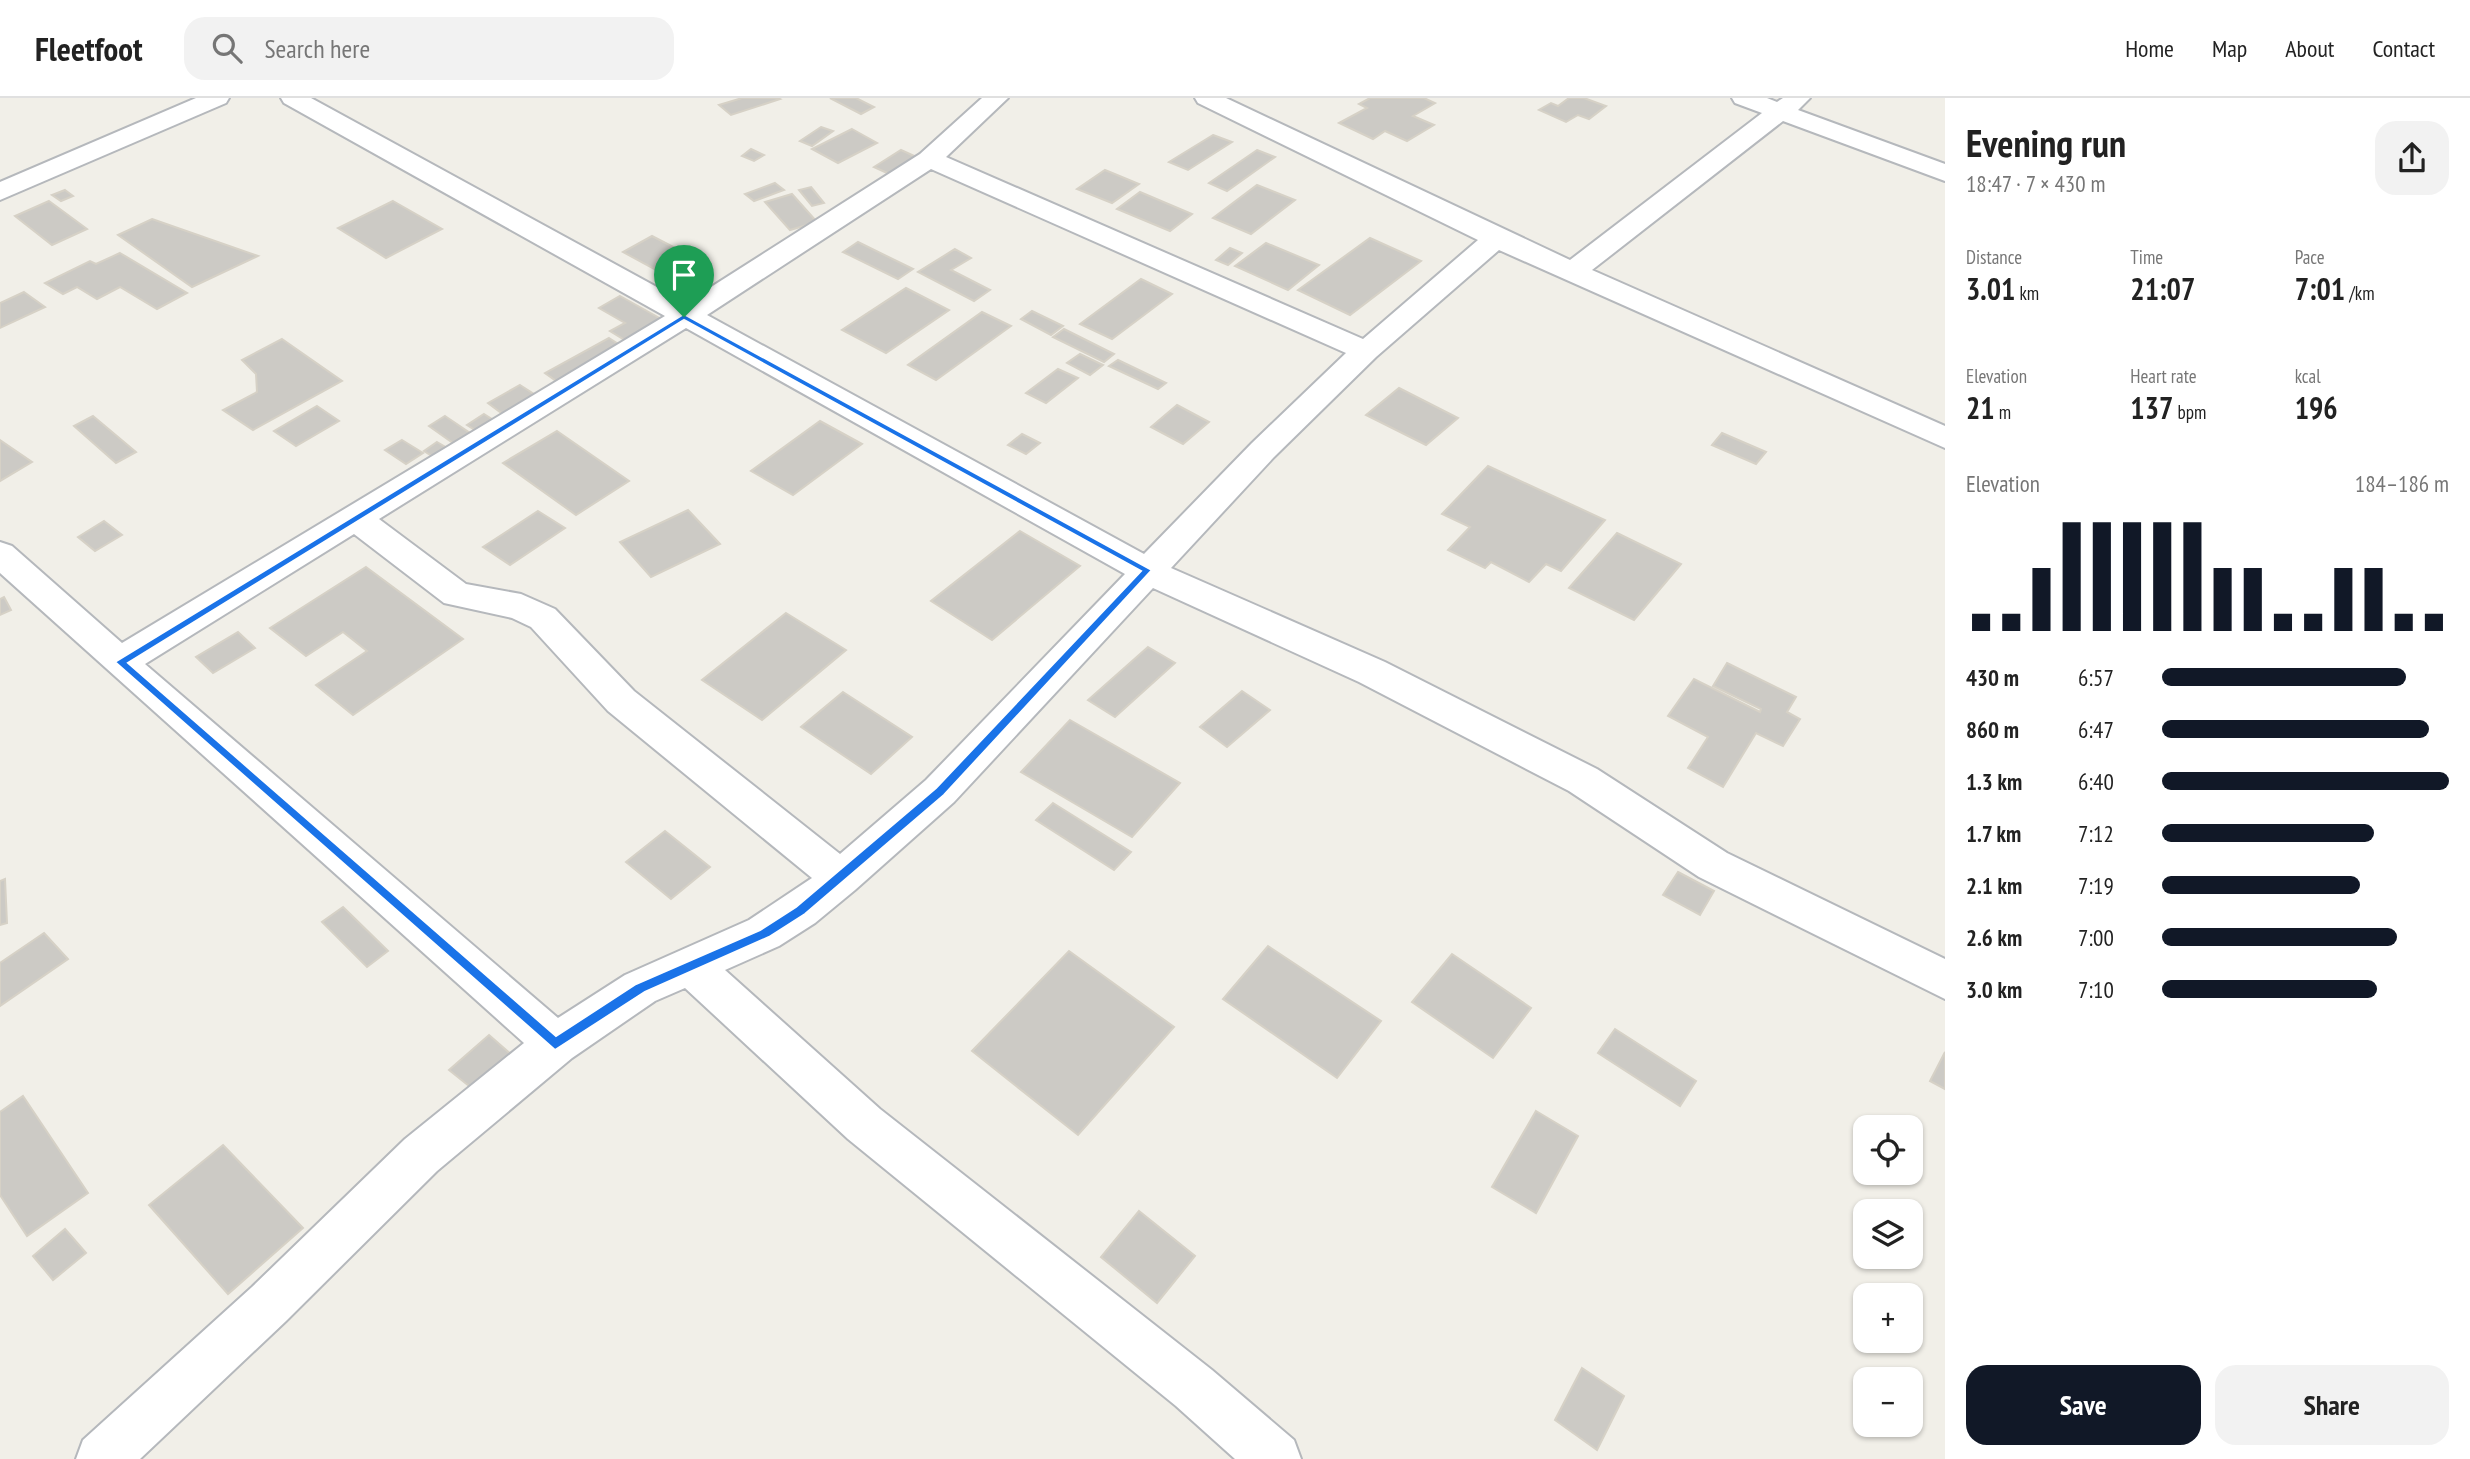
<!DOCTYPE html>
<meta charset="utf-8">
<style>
:root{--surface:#fff;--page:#f2f2f2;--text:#222;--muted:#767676;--line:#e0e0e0;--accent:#111827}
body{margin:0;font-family:"PT Sans Narrow",sans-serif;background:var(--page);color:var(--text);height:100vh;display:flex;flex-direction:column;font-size:26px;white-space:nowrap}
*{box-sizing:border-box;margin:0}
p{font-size:23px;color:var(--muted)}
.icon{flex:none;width:38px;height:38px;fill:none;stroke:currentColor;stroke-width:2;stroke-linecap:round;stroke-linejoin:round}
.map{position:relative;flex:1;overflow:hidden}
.details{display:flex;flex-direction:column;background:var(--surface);width:525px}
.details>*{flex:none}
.fabs{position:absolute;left:1853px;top:1017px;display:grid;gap:14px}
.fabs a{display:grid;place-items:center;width:70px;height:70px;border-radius:14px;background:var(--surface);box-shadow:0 2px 5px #0004;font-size:35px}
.pin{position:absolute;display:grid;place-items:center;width:60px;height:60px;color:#fff;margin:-72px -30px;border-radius:50% 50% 50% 0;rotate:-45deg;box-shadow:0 0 7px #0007}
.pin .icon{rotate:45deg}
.round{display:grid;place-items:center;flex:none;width:74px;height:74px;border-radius:21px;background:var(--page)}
.summary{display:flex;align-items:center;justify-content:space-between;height:119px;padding:0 21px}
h1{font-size:38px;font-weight:700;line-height:52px}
.stats{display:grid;grid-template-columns:repeat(3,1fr);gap:10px;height:119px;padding:7px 21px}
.stats div{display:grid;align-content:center}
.stats b{font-size:30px;font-weight:700}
.stats small{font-size:19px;font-weight:400}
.stats p{font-size:19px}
.chart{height:196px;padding:14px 21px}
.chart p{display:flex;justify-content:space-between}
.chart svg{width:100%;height:126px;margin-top:7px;stroke:var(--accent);stroke-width:6}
.action{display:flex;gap:14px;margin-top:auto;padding:14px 21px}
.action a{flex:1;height:80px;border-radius:21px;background:var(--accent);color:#fff;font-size:28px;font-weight:700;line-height:80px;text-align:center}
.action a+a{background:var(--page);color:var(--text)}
ul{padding:0 21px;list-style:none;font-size:23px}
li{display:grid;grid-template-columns:112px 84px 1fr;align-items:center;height:52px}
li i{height:18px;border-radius:9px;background:var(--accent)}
header{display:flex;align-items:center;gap:42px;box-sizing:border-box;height:98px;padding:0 35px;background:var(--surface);border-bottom:2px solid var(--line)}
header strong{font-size:33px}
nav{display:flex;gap:38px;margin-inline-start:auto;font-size:24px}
.search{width:490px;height:63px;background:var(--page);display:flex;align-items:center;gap:18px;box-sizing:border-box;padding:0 24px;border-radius:21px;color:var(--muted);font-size:26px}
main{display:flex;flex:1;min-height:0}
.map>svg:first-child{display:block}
</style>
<header>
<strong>Fleetfoot</strong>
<div class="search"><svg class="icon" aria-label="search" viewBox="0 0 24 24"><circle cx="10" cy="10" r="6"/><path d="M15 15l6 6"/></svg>Search here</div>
<nav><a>Home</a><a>Map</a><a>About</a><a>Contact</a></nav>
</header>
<main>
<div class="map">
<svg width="1945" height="1361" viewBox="0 0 1945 1361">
<rect width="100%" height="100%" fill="#f1efe8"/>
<!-- building -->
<g fill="#cccac5" stroke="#d6d1c6" stroke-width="2">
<polygon points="742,0 778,0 780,1 731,17 719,7"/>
<polygon points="830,0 856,0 874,9 861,16"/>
<polygon points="1370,0 1424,0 1435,5 1413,18 1434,27 1407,43 1385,33 1373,41 1339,25 1367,10 1359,6"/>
<polygon points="1569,0 1584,0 1606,8 1589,21 1578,17 1566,24 1539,12 1551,5 1558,8"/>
<polygon points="821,29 833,33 812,48 800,43"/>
<polygon points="852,31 877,45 838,65 812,51"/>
<polygon points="1213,37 1232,44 1188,72 1169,64"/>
<polygon points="751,51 764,57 754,63 742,58"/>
<polygon points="901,52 923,62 896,79 874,69"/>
<polygon points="1257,52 1275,59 1227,93 1209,85"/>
<polygon points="1105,72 1139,86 1112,105 1077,91"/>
<polygon points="775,85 784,92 754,103 745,96"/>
<polygon points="1257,87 1295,102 1251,136 1213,120"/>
<polygon points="811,89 824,105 812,108 799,92"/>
<polygon points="65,92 73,98 61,103 52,97"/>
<polygon points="1140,94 1192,116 1170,133 1117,111"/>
<polygon points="792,96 817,124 790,132 765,104"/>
<polygon points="49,103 87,131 52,147 15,118"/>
<polygon points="393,103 442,131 386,160 338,130"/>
<polygon points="152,121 258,158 192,189 118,137"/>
<polygon points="652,138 689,157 660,174 623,154"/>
<polygon points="1370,140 1421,163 1350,217 1298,192"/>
<polygon points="858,144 913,171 898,181 843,154"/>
<polygon points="1266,145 1319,167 1288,192 1235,168"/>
<polygon points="1230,150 1242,155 1228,167 1216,162"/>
<polygon points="955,151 971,160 951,172 990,192 974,203 918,174"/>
<polygon points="120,155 187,195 157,211 120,189 97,201 77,189 63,196 45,185 90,163 96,166"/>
<polygon points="1141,181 1172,196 1112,241 1080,226"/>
<polygon points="906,190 949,212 886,255 842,232"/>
<polygon points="24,194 45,209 0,230 0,205"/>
<polygon points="620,198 663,222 628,244 610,233 625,225 599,210"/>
<polygon points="1032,213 1063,228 1051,237 1021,221"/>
<polygon points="982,214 1011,228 936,282 908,267"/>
<polygon points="1064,231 1114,256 1104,264 1053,239"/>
<polygon points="609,240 623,249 559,285 545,275"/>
<polygon points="282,241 342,283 253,332 223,312 257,294 256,276 242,262"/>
<polygon points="1080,256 1103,267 1090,277 1067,265"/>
<polygon points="1118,262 1166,285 1158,291 1109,268"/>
<polygon points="1058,271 1078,280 1046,305 1026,295"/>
<polygon points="520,287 537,298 504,317 488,305"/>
<polygon points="1399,290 1458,320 1426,347 1366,317"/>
<polygon points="1177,307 1209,324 1183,346 1151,329"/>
<polygon points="317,308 339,323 296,348 274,333"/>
<polygon points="484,316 495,323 478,334 467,327"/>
<polygon points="93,318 136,354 116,365 74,328"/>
<polygon points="445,318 470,335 453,345 429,328"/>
<polygon points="820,323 862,346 793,397 751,373"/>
<polygon points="557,333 629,383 576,417 503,365"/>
<polygon points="1722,335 1766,354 1756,366 1712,347"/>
<polygon points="1022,336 1040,345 1026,356 1008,347"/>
<polygon points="0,342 32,364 0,383"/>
<polygon points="402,342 423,355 406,366 385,352"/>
<polygon points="437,344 449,351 435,360 424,353"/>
<polygon points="1488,368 1605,422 1561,473 1546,466 1529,484 1491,464 1485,470 1448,452 1470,429 1442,416"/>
<polygon points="688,412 720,446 651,479 620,444"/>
<polygon points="538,413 565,430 510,467 483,449"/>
<polygon points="104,423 122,437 95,453 78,439"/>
<polygon points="1020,433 1080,468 992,542 931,503"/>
<polygon points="1617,435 1681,466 1634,522 1569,490"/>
<polygon points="366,469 463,541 353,617 316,587 367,553 343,534 306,558 270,530"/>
<polygon points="4,499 11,512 0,517 0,501"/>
<polygon points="786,515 846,552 762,622 702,582"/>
<polygon points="238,534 255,550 213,575 196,559"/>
<polygon points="1148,549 1175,565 1115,619 1088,602"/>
<polygon points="1727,565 1796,599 1787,614 1800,621 1783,648 1756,635 1723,689 1688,670 1708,639 1668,618 1694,581 1760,614 1761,611 1713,588"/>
<polygon points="1242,593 1270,612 1227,649 1200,629"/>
<polygon points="843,594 912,639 871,676 801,629"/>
<polygon points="1070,622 1180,685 1132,739 1021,674"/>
<polygon points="1053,705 1131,754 1114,772 1036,722"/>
<polygon points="665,733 710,769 671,801 626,764"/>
<polygon points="1678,774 1714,793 1700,817 1663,797"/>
<polygon points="5,781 7,825 0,827 0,783"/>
<polygon points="343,809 388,853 367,869 322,824"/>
<polygon points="44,835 68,861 0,908 0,865"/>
<polygon points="1268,848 1381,923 1337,980 1223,901"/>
<polygon points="1069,853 1174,929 1078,1037 972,953"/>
<polygon points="1452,856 1531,910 1493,960 1412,904"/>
<polygon points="1615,931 1696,983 1680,1008 1598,955"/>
<polygon points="489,937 513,958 474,992 449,972"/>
<polygon points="1945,954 1945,991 1930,983"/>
<polygon points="23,998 88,1095 27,1138 0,1097 0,1014"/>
<polygon points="1536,1013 1578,1038 1536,1115 1492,1089"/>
<polygon points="223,1047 303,1130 228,1196 149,1107"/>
<polygon points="1139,1113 1195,1158 1157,1205 1101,1159"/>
<polygon points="65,1131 86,1155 53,1182 33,1158"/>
<polygon points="1582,1270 1624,1298 1597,1352 1555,1322"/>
</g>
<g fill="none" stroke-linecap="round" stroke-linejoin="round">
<defs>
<g id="minor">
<polygon points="196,0 229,0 226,5 0,102 0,84"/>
<path d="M281 0H311L686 205 920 56 982 0H1008L946 59 1363 241 1478 142 1198 5 1195 0H1226L1570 162 1762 15 1735 5 1732 0H1767L1777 4 1783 0H1810L1798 12 1945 66V83L1783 23 1592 172 1945 328V350L1499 152 1376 259 1274 359 1171 470 1385 564 1597 671 1727 755 1945 861V901L1699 779 1569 693 1359 584 1153 490 954 704 855 792 815 825 779 848 725 872 880 1011 1212 1272 1294 1342 1301 1361H1235L1176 1308 848 1041 685 890 655 903 572 960 437 1073 286 1223 140 1361H76L83 1342 252 1189 405 1041 524 945 0 475V444L12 448 122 545 665 218 284 5ZM931 71 1346 255 1252 345 1144 456 707 217ZM686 230 1125 476 926 682 840 756 634 593 555 511 521 496 466 486 379 421ZM354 436 444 505 512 520 531 529 608 613 812 780 749 822 625 877 558 920 145 566Z"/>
</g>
</defs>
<!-- minor casing -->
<use href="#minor" stroke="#b5b8bc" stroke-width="4"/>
<!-- minor -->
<use href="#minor" fill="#fff" fill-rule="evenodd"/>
</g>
<!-- route -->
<path fill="#1a73e8" stroke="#fff" stroke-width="2" fill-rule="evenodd" d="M684 216 1152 472 944 697 805 816 769 839 645 894 555 952 115 564ZM684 222 1141 473 936 690 796 809 760 832 636 886 556 938 128 565Z"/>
</svg>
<div class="fabs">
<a><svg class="icon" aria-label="locate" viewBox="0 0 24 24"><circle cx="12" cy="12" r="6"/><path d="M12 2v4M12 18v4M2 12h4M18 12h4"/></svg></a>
<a><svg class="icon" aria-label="layers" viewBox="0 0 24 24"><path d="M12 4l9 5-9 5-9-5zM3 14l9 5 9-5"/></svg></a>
<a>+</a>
<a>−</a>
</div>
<div class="pin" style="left:684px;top:219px;background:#1e9e55"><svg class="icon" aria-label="arrive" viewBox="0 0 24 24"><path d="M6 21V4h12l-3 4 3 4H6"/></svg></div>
</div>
<section class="details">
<div class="summary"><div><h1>Evening run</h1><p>18:47 · 7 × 430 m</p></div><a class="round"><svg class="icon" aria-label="share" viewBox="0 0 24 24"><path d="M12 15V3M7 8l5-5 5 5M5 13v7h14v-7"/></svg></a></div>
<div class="stats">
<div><p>Distance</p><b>3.01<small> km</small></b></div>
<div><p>Time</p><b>21:07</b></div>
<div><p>Pace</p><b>7:01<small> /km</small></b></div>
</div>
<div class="stats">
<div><p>Elevation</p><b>21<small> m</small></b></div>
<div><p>Heart rate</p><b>137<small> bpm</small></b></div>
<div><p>kcal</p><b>196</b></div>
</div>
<div class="chart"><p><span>Elevation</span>184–186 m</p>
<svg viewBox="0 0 160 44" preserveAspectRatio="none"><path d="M5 44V38M15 44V38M25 44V22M35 44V6M45 44V6M55 44V6M65 44V6M75 44V6M85 44V22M95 44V22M105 44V38M115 44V38M125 44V22M135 44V22M145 44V38M155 44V38"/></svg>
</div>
<ul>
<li><b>430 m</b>6:57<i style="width:85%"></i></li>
<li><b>860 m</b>6:47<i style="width:93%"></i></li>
<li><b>1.3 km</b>6:40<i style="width:100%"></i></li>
<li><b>1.7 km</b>7:12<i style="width:74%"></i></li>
<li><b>2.1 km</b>7:19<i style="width:69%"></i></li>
<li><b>2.6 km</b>7:00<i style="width:82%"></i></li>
<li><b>3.0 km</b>7:10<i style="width:75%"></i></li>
</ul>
<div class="action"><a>Save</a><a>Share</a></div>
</section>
</main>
